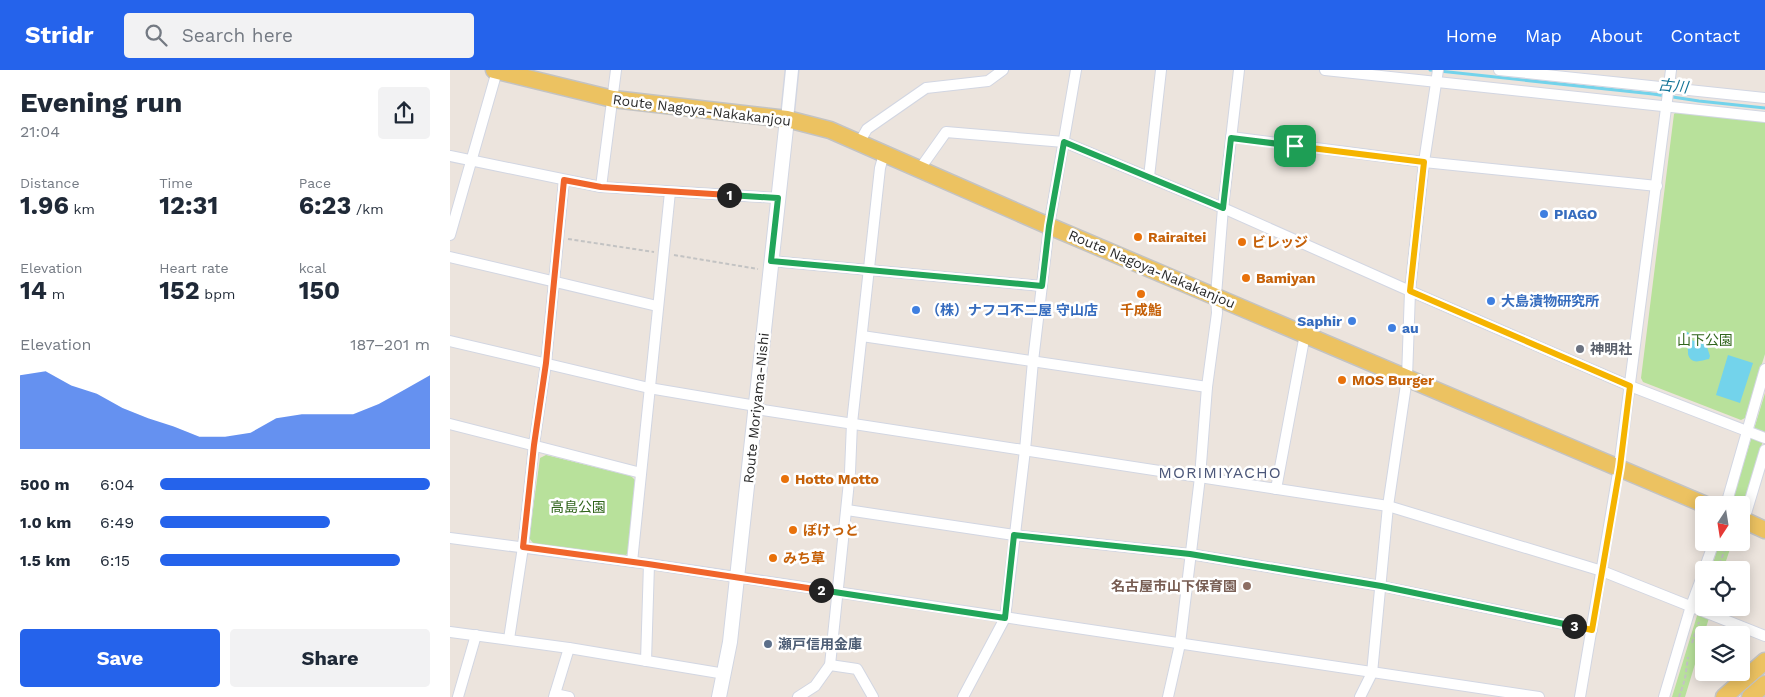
<!DOCTYPE html>
<meta charset="utf-8">
<style>
:root{--surface:#fff;--page:#f2f2f3;--text:#1f2937;--muted:#747a83;--accent:#2563eb}
body{margin:0;font-family:"Work Sans","Noto Sans JP",sans-serif;background:var(--page);color:var(--text);height:100vh;display:flex;flex-direction:column;font-size:19px;white-space:nowrap}
*{box-sizing:border-box;margin:0}
p{font-size:16px;color:var(--muted)}
.icon{flex:none;width:28px;height:28px;fill:none;stroke:currentColor;stroke-width:2;stroke-linecap:round;stroke-linejoin:round}
.map{position:relative;flex:1;overflow:hidden}
.panel{display:flex;flex-direction:column;background:var(--surface);width:450px}
.panel>*{flex:none}
.needle{width:32px;rotate:192deg}
.buttons{position:absolute;left:1245px;top:426px;display:grid;gap:10px}
.buttons a{display:grid;place-items:center;width:55px;height:55px;border-radius:5px;background:var(--surface);box-shadow:0 2px 12px #0003;font-size:25px}
.pin{position:absolute;display:grid;place-items:center;width:42px;height:42px;color:#fff;margin:-21px;border-radius:10px;box-shadow:0 2px 8px #0006}
.km{position:absolute;width:25px;height:25px;margin:-12px;border-radius:50%;background:#222;color:#fff;font-size:14px;line-height:25px;text-align:center}
.round{display:grid;place-items:center;flex:none;width:52px;height:52px;border-radius:5px;background:var(--page)}
.head{display:flex;align-items:center;justify-content:space-between;height:85px;padding:0 20px}
h1{font-size:28px;font-weight:700;line-height:38px}
.figures{display:grid;grid-template-columns:repeat(3,1fr);gap:8px;height:85px;padding:5px 20px}
.figures div{display:grid;align-content:center}
.figures b{font-size:25px;font-weight:700}
.figures small{font-size:14px;font-weight:400}
.figures p{font-size:14px}
.chart{height:140px;padding:10px 20px}
.chart p{display:flex;justify-content:space-between}
.chart svg{width:100%;height:90px;margin-top:5px;fill:var(--accent);opacity:.7}
.button{display:flex;gap:10px;margin-top:auto;padding:10px 20px}
.button a{flex:1;height:58px;border-radius:5px;background:var(--accent);color:#fff;font-size:20px;font-weight:700;line-height:58px;text-align:center}
.button a+a{background:var(--page);color:var(--text)}
ul{padding:0 20px;list-style:none;font-size:16px}
li{display:grid;grid-template-columns:80px 60px 1fr;align-items:center;height:38px}
li i{height:12px;border-radius:6px;background:var(--accent)}
header{display:flex;align-items:center;gap:30px;box-sizing:border-box;height:70px;padding:0 25px;background:var(--accent);color:#fff}
header strong{font-size:24px}
nav{display:flex;gap:28px;margin-inline-start:auto;font-size:18px}
.search{width:350px;height:45px;background:var(--page);display:flex;align-items:center;gap:12px;box-sizing:border-box;padding:0 18px;border-radius:5px;color:var(--muted);font-size:19px}
main{display:flex;flex:1;min-height:0}
.map>svg:first-child{display:block}
</style>
<header>
<strong>Stridr</strong>
<div class="search"><svg class="icon" aria-label="search" viewBox="0 0 24 24"><circle cx="10" cy="10" r="6"/><path d="M15 15l6 6"/></svg>Search here</div>
<nav><a>Home</a><a>Map</a><a>About</a><a>Contact</a></nav>
</header>
<main>
<section class="panel">
<div class="head"><div><h1>Evening run</h1><p>21:04</p></div><a class="round"><svg class="icon" aria-label="share" viewBox="0 0 24 24"><path d="M12 15V3M7 8l5-5 5 5M5 13v7h14v-7"/></svg></a></div>
<div class="figures">
<div><p>Distance</p><b>1.96<small> km</small></b></div>
<div><p>Time</p><b>12:31</b></div>
<div><p>Pace</p><b>6:23<small> /km</small></b></div>
</div>
<div class="figures">
<div><p>Elevation</p><b>14<small> m</small></b></div>
<div><p>Heart rate</p><b>152<small> bpm</small></b></div>
<div><p>kcal</p><b>150</b></div>
</div>
<div class="chart"><p><span>Elevation</span>187–201 m</p>
<svg viewBox="0 0 160 44" preserveAspectRatio="none"><path d="M0 44V8L10 6L20 13L30 17L40 24L50 29L60 33L70 38L80 38L90 36L100 29L110 27L120 27L130 27L140 22L150 15L160 8V44z"/></svg>
</div>
<ul>
<li><b>500 m</b>6:04<i style="width:100%"></i></li>
<li><b>1.0 km</b>6:49<i style="width:63%"></i></li>
<li><b>1.5 km</b>6:15<i style="width:89%"></i></li>
</ul>
<div class="button"><a>Save</a><a>Share</a></div>
</section>
<div class="map">
<svg width="1315" height="627" viewBox="0 0 1315 627">
<rect width="100%" height="100%" fill="#ece4dd"/>
<!-- green -->
<g fill="#b8e19b">
<polygon points="1227,41 1315,51 1315,284 1295,348 1291,350 1193,312 1191,308 1224,44"/>
<polygon points="1315,323 1315,364 1291,442 1291,435 1281,435"/>
<polygon points="96,385 181,406 185,410 178,483 174,487 83,473 79,468 90,388"/>
<polygon points="1269,473 1282,473 1273,500 1261,500"/>
<polygon points="1254,523 1254,538 1262,538 1235,627 1222,627"/>
</g>
<!-- water -->
<g fill="#73d3eb">
<path d="M1238 262 1243 271 1248 270 1256 274 1260 286 1259 289C1252 290 1241 296 1238 284 1238 281 1238 278 1237 276L1228 275V272L1233 269 1235 263Z"/>
<polygon points="1278,285 1303,293 1290,333 1266,325"/>
</g>
<g fill="none" stroke-linecap="round" stroke-linejoin="round">
<!-- stream -->
<polyline stroke="#73d3eb" stroke-width="3" points="980,0 1203,24 1249,31 1315,38"/>
<defs>
<g id="minor">
<polyline points="875,0 1315,47"/>
<polyline points="1049,0 1315,28"/>
<polyline points="781,67 974,92 1207,116"/>
<polyline points="409,73 417,59 476,18 538,11 553,0"/>
<polyline points="0,86 151,117 328,128"/>
<polyline points="469,100 496,62 614,72 773,138 960,221 1180,316 1315,368"/>
<polyline points="699,107 711,0"/>
<polyline points="151,117 166,0"/>
<polyline points="0,165 47,1"/>
<polyline points="0,187 207,236"/>
<polyline points="321,191 592,216"/>
<polyline points="412,266 757,317"/>
<polyline points="0,271 199,318 306,336"/>
<polyline points="306,339 938,436 1152,501 1315,566"/>
<polyline points="0,354 191,403"/>
<polyline points="826,419 855,264"/>
<polyline points="1276,435 1315,299"/>
<polyline points="397,440 564,465 740,484 931,516 1142,560"/>
<polyline points="1294,450 1315,380"/>
<polyline points="0,468 199,494 1089,627"/>
<polyline points="182,492 220,122"/>
<polyline points="1254,500 1264,472"/>
<polyline points="0,562 119,578 275,604"/>
<polyline points="59,569 73,477 84,375 96,293 114,110"/>
<polyline points="196,591 199,494"/>
<polyline points="380,595 407,599 423,627"/>
<polyline points="105,624 119,627"/>
<polyline points="8,627 26,565"/>
<polyline points="104,627 119,578"/>
<polyline points="348,627 365,616 380,595 400,402 402,353 430,98 434,84"/>
<polyline points="513,627 555,548 575,380 583,291 599,156 626,0"/>
<polyline points="718,627 730,574 750,407 757,317 767,243 766,225 773,138 789,0"/>
<polyline points="910,627 922,603 938,436 957,308 960,221 974,92 988,0"/>
<polyline points="1130,627 1169,397 1221,0"/>
<polyline points="1214,627 1241,536 1254,501"/>
</g>
<polyline id="tertiary" points="337,49 342,0"/>
<polyline id="secondary" points="269,627 280,572 337,49"/>
<g id="primary">
<polyline points="44,0 163,29 337,49 380,60 599,156 1256,435"/>
<polyline points="1291,449 1315,460"/>
<polyline points="1274,627 1315,591"/>
<polyline points="1300,627 1315,614"/>
</g>
</defs>
<!-- minor casing -->
<use href="#minor" stroke="#d2d6e2" stroke-width="12"/>
<!-- tertiary casing -->
<use href="#tertiary" stroke="#d2d6e2" stroke-width="15"/>
<!-- secondary casing -->
<use href="#secondary" stroke="#d2d6e2" stroke-width="16"/>
<!-- primary casing -->
<use href="#primary" stroke="#c3c3c3" stroke-width="19"/>
<!-- path -->
<g stroke="#c3c3c3" stroke-width="2" stroke-dasharray="4 2.5" stroke-linecap="butt">
<polyline points="118,169 204,182"/>
<polyline points="224,185 308,199"/>
<polyline points="1267,500 1278,472"/>
<polyline points="1242,573 1249,552"/>
<polyline points="1229,627 1235,609 1238,587"/>
</g>
<!-- minor -->
<use href="#minor" stroke="#fff" stroke-width="10"/>
<!-- tertiary -->
<use href="#tertiary" stroke="#fff" stroke-width="12"/>
<!-- secondary -->
<use href="#secondary" stroke="#fff" stroke-width="14"/>
<!-- primary -->
<use href="#primary" stroke="#ecc261" stroke-width="16"/>
</g>
<g fill="none" stroke-linecap="round" stroke-linejoin="round">
<defs>
<polyline id="split-1" points="279,125 328,128 321,191 592,216 599,156 614,72 773,138 781,68 845,76"/>
<polyline id="split-2" points="279,125 151,117 114,110 96,293 84,375 73,477 198,494 371,520"/>
<polyline id="split-3" points="371,520 555,548 564,465 740,484 931,516 1124,556"/>
<polyline id="split-4" points="845,76 974,92 960,221 1180,316 1170,397 1142,560 1124,556"/>
</defs>
<!-- split-1 casing -->
<use href="#split-1" stroke="#fff" stroke-width="10"/>
<!-- split-2 casing -->
<use href="#split-2" stroke="#fff" stroke-width="10"/>
<!-- split-3 casing -->
<use href="#split-3" stroke="#fff" stroke-width="10"/>
<!-- split-4 casing -->
<use href="#split-4" stroke="#fff" stroke-width="10"/>
<!-- split-1 -->
<use href="#split-1" stroke="#22a559" stroke-width="6"/>
<!-- split-2 -->
<use href="#split-2" stroke="#f0652b" stroke-width="6"/>
<!-- split-3 -->
<use href="#split-3" stroke="#22a559" stroke-width="6"/>
<!-- split-4 -->
<use href="#split-4" stroke="#f5b400" stroke-width="6"/>
</g>
<!-- markers -->
<g fill="#3f7fe0" stroke="#fff" stroke-width="2">
<circle cx="1094" cy="144" r="5"/>
<circle cx="1041" cy="231" r="5"/>
<circle cx="466" cy="240" r="5"/>
<circle cx="902" cy="251" r="5"/>
<circle cx="942" cy="258" r="5"/>
</g>
<g fill="#e8710a" stroke="#fff" stroke-width="2">
<circle cx="688" cy="167" r="5"/>
<circle cx="792" cy="172" r="5"/>
<circle cx="796" cy="208" r="5"/>
<circle cx="691" cy="224" r="5"/>
<circle cx="892" cy="310" r="5"/>
<circle cx="335" cy="409" r="5"/>
<circle cx="343" cy="460" r="5"/>
<circle cx="323" cy="488" r="5"/>
</g>
<circle fill="#6b7280" stroke="#fff" stroke-width="2" cx="1130" cy="279" r="5"/>
<circle fill="#8d6e63" stroke="#fff" stroke-width="2" cx="797" cy="516" r="5"/>
<circle fill="#5c6f8a" stroke="#fff" stroke-width="2" cx="318" cy="574" r="5"/>
<g text-anchor="middle" dominant-baseline="central" stroke-width="5" stroke-linejoin="round" paint-order="stroke">
<!-- street labels -->
<g font-size="14" fill="#2a2a2a" stroke="#fff">
<text transform="translate(252 40) rotate(7)">Route Nagoya-Nakakanjou</text>
<text transform="translate(702 199) rotate(23)">Route Nagoya-Nakakanjou</text>
<text transform="translate(306 338) rotate(-84)">Route Moriyama-Nishi</text>
</g>
<!-- shop labels -->
<g font-size="14" font-weight="bold" fill="#366cbe" stroke="#fff" text-anchor="start">
<text x="1104" y="144">PIAGO</text>
<text x="1051" y="231">大島漬物研究所</text>
<text x="476" y="240">（株）ナフコ不二屋 守山店</text>
<text x="892" y="251" text-anchor="end">Saphir</text>
<text x="952" y="258">au</text>
</g>
<!-- food labels -->
<g font-size="14" font-weight="bold" fill="#c56008" stroke="#fff" text-anchor="start">
<text x="698" y="167">Rairaitei</text>
<text x="802" y="172">ビレッジ</text>
<text x="806" y="208">Bamiyan</text>
<text x="691" y="240" text-anchor="middle">千成鮨</text>
<text x="902" y="310">MOS Burger</text>
<text x="345" y="409">Hotto Motto</text>
<text x="353" y="460">ぽけっと</text>
<text x="333" y="488">みち草</text>
</g>
<!-- park labels -->
<g font-size="14" fill="#31651c" stroke="#fff">
<text x="1255" y="270">山下公園</text>
<text x="128" y="437">高島公園</text>
</g>
<!-- worship labels -->
<g font-size="14" font-weight="bold" fill="#5b616d" stroke="#fff" text-anchor="start">
<text x="1140" y="279">神明社</text>
</g>
<!-- education labels -->
<g font-size="14" font-weight="bold" fill="#785e54" stroke="#fff" text-anchor="end">
<text x="787" y="516">名古屋市山下保育園</text>
</g>
<!-- service labels -->
<g font-size="14" font-weight="bold" fill="#4e5e75" stroke="#fff" text-anchor="start">
<text x="328" y="574">瀬戸信用金庫</text>
</g>
<!-- water labels -->
<g font-size="15" font-style="italic" fill="#127397" stroke="#fff">
<text transform="translate(1223 16) rotate(6)">古川</text>
</g>
<!-- quarter labels -->
<g font-size="16" letter-spacing="1" fill="#4c5779" stroke="#fff">
<text x="770" y="402">MORIMIYACHO</text>
</g>
</g>
</svg>
<div class="buttons">
<a><svg class="needle" viewBox="-14 -14 28 28"><path d="M0-13l5 13h-10z" fill="#e53935"/><path d="M0 13l5-13h-10z" fill="#747a83"/></svg></a>
<a><svg class="icon" aria-label="locate" viewBox="0 0 24 24"><circle cx="12" cy="12" r="6"/><path d="M12 2v4M12 18v4M2 12h4M18 12h4"/></svg></a>
<a><svg class="icon" aria-label="layers" viewBox="0 0 24 24"><path d="M12 4l9 5-9 5-9-5zM3 14l9 5 9-5"/></svg></a>
</div>
<div class="pin" style="left:845px;top:76px;background:#1e9e55"><svg class="icon" aria-label="arrive" viewBox="0 0 24 24"><path d="M6 21V4h12l-3 4 3 4H6"/></svg></div>
<b class="km" style="left:279px;top:125px">1</b>
<b class="km" style="left:371px;top:520px">2</b>
<b class="km" style="left:1124px;top:556px">3</b>
</div>
</main>
